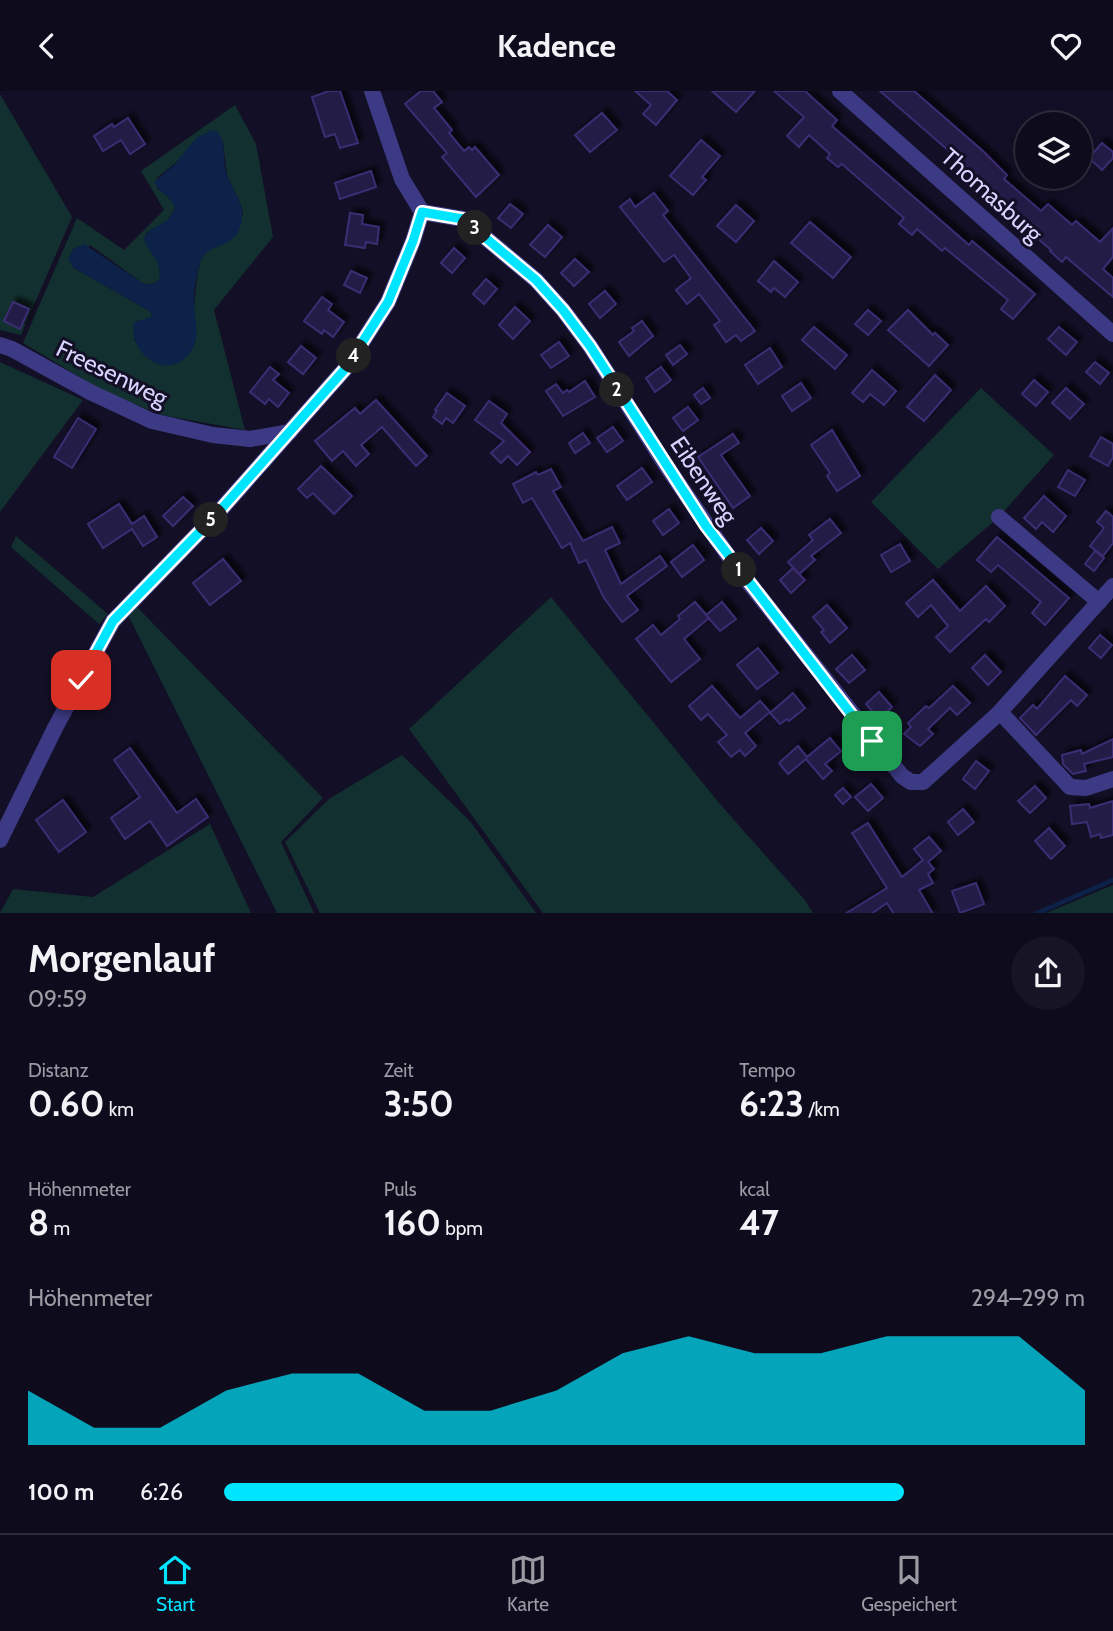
<!DOCTYPE html>
<html lang="de">
<meta charset="utf-8">
<style>
:root{--surface:#0e0b1c;--page:#171425;--text:#f1f3f6;--muted:#9b9ba3;--line:#2e2b3b;--accent:#00e5ff}
body{margin:0;font-family:Cabin,sans-serif;background:var(--page);color:var(--text);height:100vh;display:flex;flex-direction:column;font-size:26px;white-space:nowrap}
*{box-sizing:border-box;margin:0}
p{font-size:23px;color:var(--muted)}
.icon{flex:none;width:38px;height:38px;fill:none;stroke:currentColor;stroke-width:2;stroke-linecap:round;stroke-linejoin:round}
.map{position:relative;height:822px;overflow:hidden}
.side{display:flex;flex-direction:column;background:var(--surface);flex:1}
.side>*{flex:none}
.buttons{position:absolute;left:1015px;top:21px;display:grid;gap:14px}
.buttons a{display:grid;place-items:center;width:77px;height:77px;border-radius:50%;background:var(--surface);box-shadow:0 7px 28px #0002,0 0 0 2px var(--line);font-size:35px}
.pin{position:absolute;display:grid;place-items:center;width:60px;height:60px;color:#fff;margin:-30px;border-radius:14px;box-shadow:0 4px 10px #0006}
.km{position:absolute;width:35px;height:35px;margin:-18px;border-radius:50%;background:#222;color:#fff;font-size:19px;line-height:35px;text-align:center}
.round{display:grid;place-items:center;flex:none;width:74px;height:74px;border-radius:37px;background:var(--page)}
.summary{display:flex;align-items:center;justify-content:space-between;height:119px;padding:0 28px}
h1{font-size:38px;font-weight:800;line-height:52px}
.figures{display:grid;grid-template-columns:repeat(3,1fr);gap:10px;height:119px;padding:7px 28px}
.figures div{display:grid;align-content:center}
.figures b{font-size:35px;font-weight:800}
.figures small{font-size:19px;font-weight:400}
.figures p{font-size:19px}
.chart{height:196px;padding:14px 28px}
.chart p{display:flex;justify-content:space-between}
.chart svg{width:100%;height:126px;margin-top:7px;fill:var(--accent);opacity:.7}
ul{padding:0 28px;list-style:none;font-size:23px}
li{display:grid;grid-template-columns:112px 84px 1fr;align-items:center;height:52px}
li i{height:18px;border-radius:9px;background:var(--accent)}
header{display:flex;justify-content:space-between;align-items:center;height:91px;padding:0 28px;background:var(--surface);font-size:32px;font-weight:800}
.menu{display:flex;justify-content:space-around;align-items:center;height:98px;border-top:2px solid var(--line);background:var(--surface);font-size:19px;color:var(--muted)}
.menu a{display:grid;justify-items:center;gap:4px}
.menu .selected{color:var(--accent)}
.map>svg:first-child{display:block}
</style>
<header><svg class="icon" aria-label="back" viewBox="0 0 24 24"><path d="M15 5l-7 7 7 7"/></svg>Kadence<svg class="icon" aria-label="heart" viewBox="0 0 24 24"><path d="M12 20l-8-8c-3-5 5-10 8-4 3-6 11-1 8 4z"/></svg></header>
<div class="map">
<svg width="1113" height="823" viewBox="0 0 1113 823">
<defs>
<filter id="shadow"><feDropShadow dx="5" dy="-5" stdDeviation="2" flood-color="#0009"/></filter>
</defs>
<rect width="100%" height="100%" fill="#130f26"/>
<!-- green -->
<g fill="#12302f" fill-rule="evenodd">
<polygon points="0,3 72,126 21,244 0,239"/>
<path d="M235 14 256 53 273 146 214 219 245 339 161 324 103 300 23 252 77 127 124 159 164 119 141 80ZM223 51 227 85 241 114 243 124 204 162 201 168 197 185 194 215 171 274C152 275 143 264 134 248L152 225 151 221 74 177 90 154 141 191C148 195 153 194 159 189L160 183 158 169 146 142 167 131 175 118 173 110 157 97V87L180 68Z"/>
<polygon points="0,271 83,309 0,421"/>
<polygon points="981,297 1054,364 999,426 938,478 871,411"/>
<polygon points="16,445 108,523 99,533 11,456"/>
<polygon points="551,506 720,713 804,808 813,822 543,822 409,638"/>
<polygon points="135,514 323,707 281,751 314,822 277,822 127,522"/>
<polygon points="402,664 470,730 536,822 320,822 285,751 329,708"/>
<polygon points="210,733 251,822 0,822 13,798 93,806"/>
<polygon points="1113,794 1113,822 1046,822"/>
</g>
<!-- water -->
<path fill="#0c2248" d="M212 39 218 41C226 52 223 64 225 77 228 95 244 109 242 127 239 162 206 147 199 175 196 186 194 197 194 207 194 229 204 251 184 268 159 288 128 257 134 231L152 226 151 221 74 177 68 168 73 158 84 153 141 191C148 195 153 194 159 189 164 169 148 164 144 147 151 133 167 136 175 118 172 105 160 103 154 91L174 74 196 47Z"/>
<g fill="none" stroke-linecap="round" stroke-linejoin="round">
<!-- stream -->
<polyline stroke="#0c2248" stroke-width="4.5" points="1035,823 1113,789"/>
</g>
<!-- building -->
<g fill="#241b47" stroke="#3b2d73" stroke-width="2" filter="url(#shadow)">
<polygon points="329,0 340,0 358,52 340,57 335,43 325,46 312,6"/>
<polygon points="421,0 433,0 442,11 434,17 452,39 449,42 464,60 469,56 472,59 475,56 499,84 476,106 442,66 447,62 405,13"/>
<polygon points="635,0 667,0 677,9 656,34 643,23 651,14"/>
<polygon points="712,0 755,0 736,21"/>
<polygon points="774,0 805,0 837,29 832,35 969,154 972,150 1035,203 1013,228 1001,218 1008,209 945,157 942,160 917,138 912,144 899,133 904,127 842,73 838,76 827,67 830,63 809,44 799,56 787,45 804,26"/>
<polygon points="880,0 914,0 984,61 1007,84 1004,88 1041,120 1048,113 1072,134 1076,130 1100,151 1113,137 1113,166 1103,178 1113,187 1113,206 1066,166 1062,171 1050,160 1051,159 1002,116 1005,112 980,87"/>
<polygon points="602,22 617,39 590,61 575,44"/>
<polygon points="128,27 145,53 130,63 121,49 103,60 94,45 112,33 114,36"/>
<polygon points="701,49 720,65 702,86 706,89 693,104 670,85"/>
<polygon points="1102,52 1113,61 1113,67 1102,79 1089,67"/>
<polygon points="371,80 376,96 340,108 335,92"/>
<polygon points="654,102 668,120 663,124 755,240 741,250 736,244 726,251 714,234 720,230 699,203 687,213 676,199 691,187 674,164 664,171 620,116 630,108 635,116"/>
<polygon points="510,113 523,123 511,137 498,127"/>
<polygon points="736,114 754,130 736,151 717,135"/>
<polygon points="350,122 363,124 362,133 379,136 377,153 366,151 365,157 345,154"/>
<polygon points="810,131 851,166 833,187 791,152"/>
<polygon points="548,134 562,146 545,166 530,154"/>
<polygon points="454,157 465,167 452,182 441,172"/>
<polygon points="575,168 589,181 574,195 561,182"/>
<polygon points="774,170 798,191 785,206 774,197 771,201 758,190"/>
<polygon points="351,180 367,187 360,202 344,194"/>
<polygon points="486,188 497,198 484,213 473,203"/>
<polygon points="605,200 616,213 600,227 589,213"/>
<polygon points="322,206 332,213 328,219 344,231 333,246 324,239 322,243 304,230"/>
<polygon points="13,211 29,218 20,238 4,230"/>
<polygon points="515,216 530,230 513,248 499,234"/>
<polygon points="868,219 881,230 868,244 855,233"/>
<polygon points="908,219 933,244 935,242 948,254 929,275 888,239"/>
<polygon points="642,230 653,245 629,265 619,251 634,240 632,237"/>
<polygon points="814,236 847,264 835,278 802,249"/>
<polygon points="1059,236 1077,251 1066,264 1048,248"/>
<polygon points="559,251 569,265 551,277 541,264"/>
<polygon points="680,254 687,263 673,274 666,264"/>
<polygon points="301,255 316,267 303,283 288,271"/>
<polygon points="770,257 782,276 758,293 745,274"/>
<polygon points="1095,271 1109,282 1100,293 1086,281"/>
<polygon points="270,276 279,283 273,289 289,302 278,316 269,308 265,313 250,301"/>
<polygon points="661,276 671,289 655,301 646,287"/>
<polygon points="872,279 896,300 884,314 870,303 863,311 852,302"/>
<polygon points="935,284 951,299 924,330 907,316"/>
<polygon points="1034,289 1048,301 1036,315 1022,303"/>
<polygon points="585,290 595,306 563,325 546,300 556,293 563,302 567,299 569,301"/>
<polygon points="801,292 811,307 792,320 782,305"/>
<polygon points="703,297 710,307 701,313 694,304"/>
<polygon points="1066,297 1084,313 1070,328 1052,312"/>
<polygon points="447,302 465,315 453,332 446,327 442,333 433,326 437,320 435,319"/>
<polygon points="376,309 427,365 416,375 382,336 361,354 369,363 356,375 343,360 332,370 315,350 355,317 360,323"/>
<polygon points="489,310 507,323 501,332 530,361 517,374 508,365 501,372 491,362 504,350 475,329"/>
<polygon points="688,316 698,329 683,340 673,327"/>
<polygon points="78,327 96,338 72,377 54,366"/>
<polygon points="613,336 623,350 607,361 597,347"/>
<polygon points="832,339 860,385 837,400 827,385 830,382 811,354"/>
<polygon points="583,342 590,352 575,362 569,352"/>
<polygon points="733,343 739,352 721,364 750,405 733,417 698,366"/>
<polygon points="1101,346 1113,353 1113,366 1108,375 1090,365"/>
<polygon points="321,375 352,405 334,423 313,402 307,407 298,398"/>
<polygon points="642,377 652,391 627,409 617,395"/>
<polygon points="551,378 561,396 553,400 583,450 612,436 620,452 605,459 621,493 660,465 667,475 627,505 638,519 622,531 604,507 586,469 579,472 570,452 562,457 532,407 523,412 513,393 536,381 538,384"/>
<polygon points="1068,379 1085,389 1075,405 1058,396"/>
<polygon points="1044,405 1066,425 1053,441 1042,431 1036,438 1024,427"/>
<polygon points="183,406 193,415 173,435 163,425"/>
<polygon points="119,413 132,433 144,425 157,446 143,455 132,438 103,457 88,433"/>
<polygon points="669,418 679,432 663,444 653,430"/>
<polygon points="1106,420 1113,426 1113,452 1103,465 1090,455 1104,437 1097,431"/>
<polygon points="830,428 841,442 811,465 815,469 799,483 788,471 813,449 809,444"/>
<polygon points="761,437 773,450 759,463 747,449"/>
<polygon points="997,446 1069,507 1045,534 1032,522 1041,511 998,474 991,481 977,469"/>
<polygon points="900,453 910,470 891,481 881,464"/>
<polygon points="693,454 704,469 682,486 671,471"/>
<polygon points="1095,460 1104,467 1094,480 1085,473"/>
<polygon points="223,468 241,490 210,514 193,492"/>
<polygon points="793,477 805,489 791,502 780,489"/>
<polygon points="933,489 960,520 986,495 1005,515 989,531 986,528 950,561 936,546 948,535 931,514 918,526 906,512"/>
<polygon points="695,511 709,527 684,548 700,568 671,591 636,548 653,534 661,544 680,528 678,525"/>
<polygon points="722,511 736,528 720,540 706,524"/>
<polygon points="827,514 847,537 830,552 821,541 824,539 813,526"/>
<polygon points="1100,544 1112,554 1101,567 1089,557"/>
<polygon points="758,557 778,582 757,598 737,574"/>
<polygon points="852,564 865,579 849,592 836,578"/>
<polygon points="985,564 1001,581 988,594 972,577"/>
<polygon points="1065,585 1087,604 1077,615 1071,609 1036,644 1020,627 1033,614 1037,618"/>
<polygon points="712,595 740,627 760,610 770,621 745,642 756,655 745,665 740,659 731,666 718,651 727,644 708,623 701,629 689,615"/>
<polygon points="953,595 970,612 957,624 950,617 928,638 933,643 920,655 904,643 911,636 908,632 926,615 929,617"/>
<polygon points="879,601 892,616 879,628 866,613"/>
<polygon points="793,602 805,617 789,630 787,628 780,633 770,622"/>
<polygon points="830,647 841,660 825,673 832,680 823,688 806,668 788,683 779,672 798,655 807,666"/>
<polygon points="1113,648 1113,666 1084,673 1086,680 1073,683 1063,673 1062,664 1081,659 1082,663"/>
<polygon points="130,657 177,722 196,708 208,726 167,755 150,730 125,748 111,727 140,706 114,669"/>
<polygon points="976,670 989,680 975,698 963,688"/>
<polygon points="871,693 883,707 868,720 855,706"/>
<polygon points="1035,695 1046,707 1030,722 1018,710"/>
<polygon points="843,697 851,706 843,713 835,704"/>
<polygon points="63,709 86,741 59,761 36,729"/>
<polygon points="1113,710 1113,744 1101,747 1100,743 1091,746 1087,731 1072,733 1070,715 1089,713 1090,717"/>
<polygon points="963,718 974,731 958,744 948,731"/>
<polygon points="868,732 902,786 923,769 914,758 929,746 941,760 928,771 934,778 928,783 933,792 919,799 933,823 894,823 887,812 871,823 845,823 887,797 852,742"/>
<polygon points="1049,737 1065,755 1051,768 1035,750"/>
<polygon points="976,792 984,813 960,822 952,800"/>
</g>
<g fill="none" stroke-linecap="round" stroke-linejoin="round">
<!-- minor -->
<g stroke="#3d3a85" stroke-width="16">
<polyline points="840,0 1113,243"/>
<polyline points="422,121 463,128 536,189 563,219 590,255 667,376 734,473 902,685 911,691 923,691 998,623 1113,495"/>
<polyline points="0,254 12,258 90,301 152,330 213,344 250,348 290,341"/>
<polyline points="999,426 1099,511"/>
<polyline points="1000,621 1070,696 1086,697 1113,688"/>
<polyline points="0,749 55,637 113,530 216,424 345,278 388,211 413,150 422,121 402,88 372,0"/>
</g>
</g>
<g fill="none" stroke-linecap="round" stroke-linejoin="round">
<defs>
<polyline id="route" points="81,589 113,530 216,424 345,278 388,211 413,150 422,121 463,128 536,189 563,219 590,255 706,435 872,650"/>
</defs>
<!-- route casing -->
<use href="#route" stroke="#fff" stroke-width="14"/>
<!-- route -->
<use href="#route" stroke="#00e5ff" stroke-width="9"/>
</g>
<g text-anchor="middle" dominant-baseline="central" stroke-width="6" stroke-linejoin="round" paint-order="stroke">
<!-- street labels -->
<g font-size="24" fill="#d9d4ff" stroke="#130f26">
<text transform="translate(992 104) rotate(42)">Thomasburg</text>
<text transform="translate(112 282) rotate(26)">Freesenweg</text>
<text transform="translate(704 389) rotate(56)">Eibenweg</text>
</g>
</g>
</svg>
<div class="buttons">
<a><svg class="icon" aria-label="layers" viewBox="0 0 24 24"><path d="M12 4l9 5-9 5-9-5zM3 14l9 5 9-5"/></svg></a>
</div>
<div class="pin" style="left:872px;top:650px;background:#1e9e55"><svg class="icon" aria-label="arrive" viewBox="0 0 24 24"><path d="M6 21V4h12l-3 4 3 4H6"/></svg></div>
<div class="pin" style="left:81px;top:589px;background:#d93025"><svg class="icon" aria-label="check" viewBox="0 0 24 24"><path d="M5 12l5 5 9-10"/></svg></div>
<b class="km" style="left:739px;top:479px">1</b>
<b class="km" style="left:617px;top:299px">2</b>
<b class="km" style="left:475px;top:137px">3</b>
<b class="km" style="left:354px;top:265px">4</b>
<b class="km" style="left:211px;top:429px">5</b>
</div>
<section class="side">
<div class="summary"><div><h1>Morgenlauf</h1><p>09:59</p></div><a class="round"><svg class="icon" aria-label="share" viewBox="0 0 24 24"><path d="M12 15V3M7 8l5-5 5 5M5 13v7h14v-7"/></svg></a></div>
<div class="figures">
<div><p>Distanz</p><b>0.60<small> km</small></b></div>
<div><p>Zeit</p><b>3:50</b></div>
<div><p>Tempo</p><b>6:23<small> /km</small></b></div>
</div>
<div class="figures">
<div><p>Höhenmeter</p><b>8<small> m</small></b></div>
<div><p>Puls</p><b>160<small> bpm</small></b></div>
<div><p>kcal</p><b>47</b></div>
</div>
<div class="chart"><p><span>Höhenmeter</span>294–299 m</p>
<svg viewBox="0 0 160 44" preserveAspectRatio="none"><path d="M0 44V25L10 38L20 38L30 25L40 19L50 19L60 32L70 32L80 25L90 12L100 6L110 12L120 12L130 6L140 6L150 6L160 25V44z"/></svg>
</div>
<ul>
<li><b>100 m</b>6:26<i style="width:79%"></i></li>
</ul>
</section>
<nav class="menu">
<a class="selected"><svg class="icon" aria-label="home" viewBox="0 0 24 24"><path d="M3 11l9-7 9 7M6 9v11h12V9"/></svg>Start</a>
<a><svg class="icon" aria-label="map" viewBox="0 0 24 24"><path d="M3 6l6-2 6 2 6-2v14l-6 2-6-2-6 2zM9 4v14M15 6v14"/></svg>Karte</a>
<a><svg class="icon" aria-label="saved" viewBox="0 0 24 24"><path d="M7 4h10v16l-5-4-5 4z"/></svg>Gespeichert</a>
</nav>
